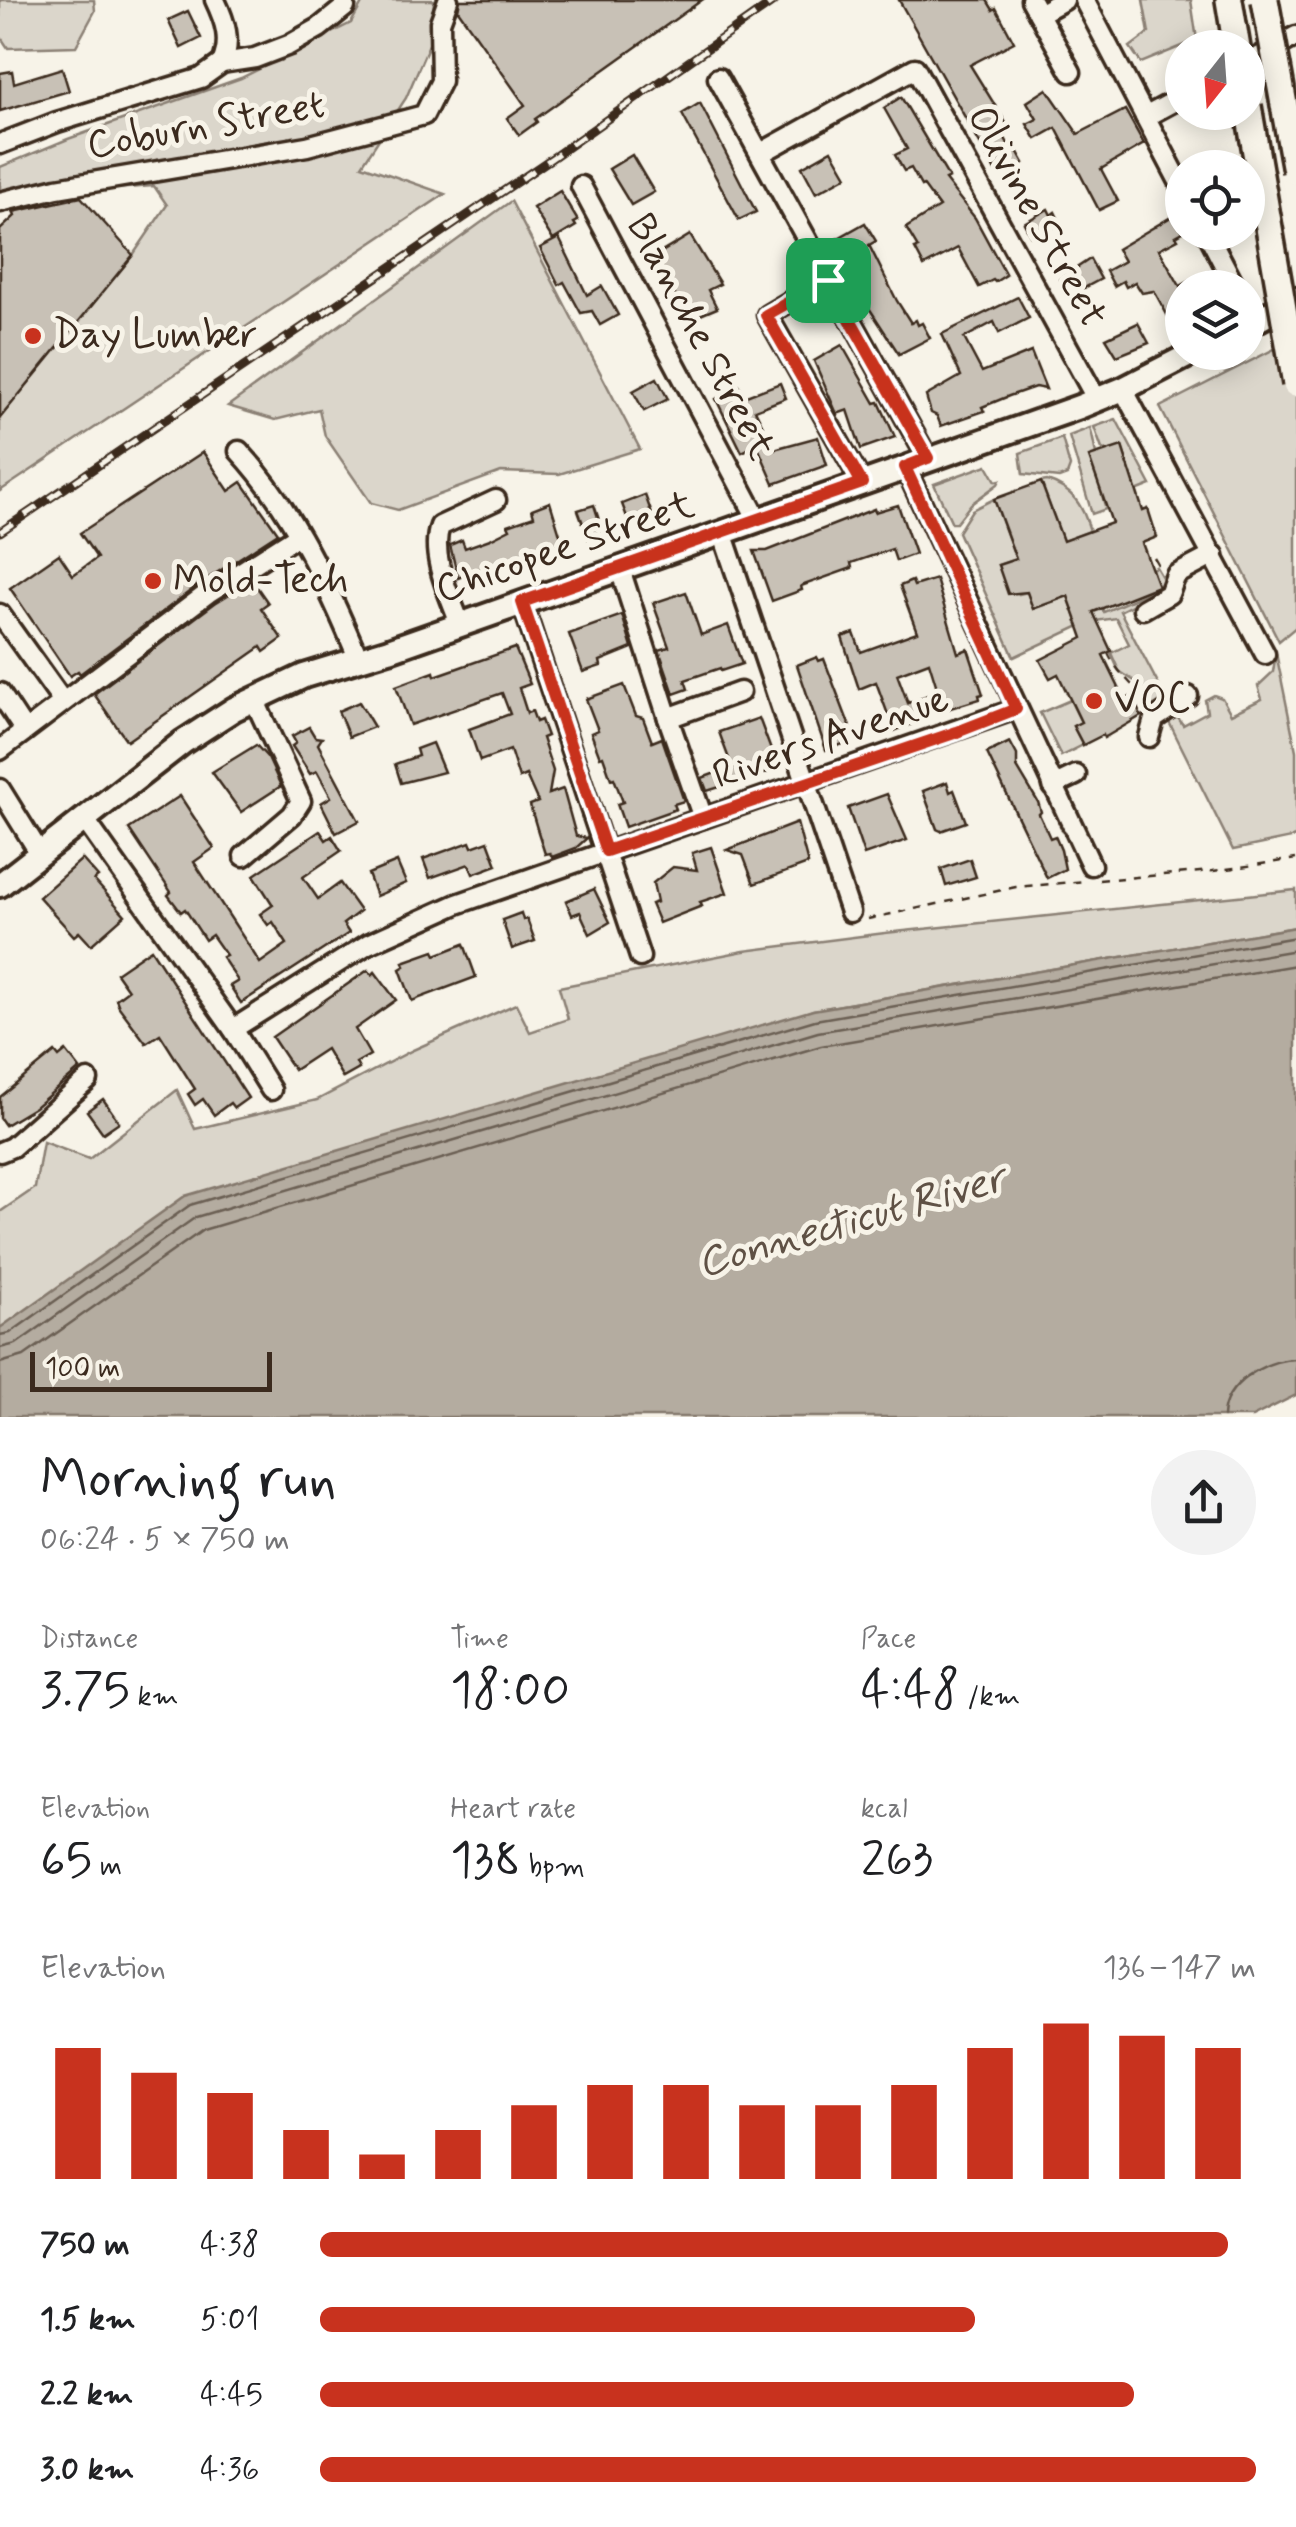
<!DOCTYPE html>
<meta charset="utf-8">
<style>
:root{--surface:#fff;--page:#f2f2f2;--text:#202124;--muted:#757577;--accent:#c8321e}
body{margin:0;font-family:Mynerve,sans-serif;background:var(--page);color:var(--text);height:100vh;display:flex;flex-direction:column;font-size:38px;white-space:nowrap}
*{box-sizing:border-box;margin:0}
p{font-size:32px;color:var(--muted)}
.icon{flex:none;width:55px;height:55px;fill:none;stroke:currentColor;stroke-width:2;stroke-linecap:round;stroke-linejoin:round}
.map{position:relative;height:1417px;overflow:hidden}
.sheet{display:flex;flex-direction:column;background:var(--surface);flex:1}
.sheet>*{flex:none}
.needle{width:65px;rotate:197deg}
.tools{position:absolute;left:1165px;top:30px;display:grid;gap:20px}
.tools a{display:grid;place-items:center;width:100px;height:100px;border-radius:50%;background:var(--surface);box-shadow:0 5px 25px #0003;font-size:50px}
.scale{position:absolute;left:30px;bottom:25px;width:242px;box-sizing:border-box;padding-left:10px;border:5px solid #3b2a1e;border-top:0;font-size:28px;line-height:35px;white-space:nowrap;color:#3b2a1e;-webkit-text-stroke:8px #f7f3e8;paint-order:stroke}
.pin{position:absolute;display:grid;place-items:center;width:85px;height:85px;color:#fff;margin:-42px;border-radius:20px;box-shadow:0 5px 15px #0006}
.round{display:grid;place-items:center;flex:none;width:105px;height:105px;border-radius:52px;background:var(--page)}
.head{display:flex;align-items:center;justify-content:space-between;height:170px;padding:0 40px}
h1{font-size:55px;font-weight:600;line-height:75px}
.stats{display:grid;grid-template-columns:repeat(3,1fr);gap:15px;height:170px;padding:10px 40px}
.stats div{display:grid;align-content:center}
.stats b{font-size:50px;font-weight:600}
.stats small{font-size:28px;font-weight:400}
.stats p{font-size:28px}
.chart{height:280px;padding:20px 40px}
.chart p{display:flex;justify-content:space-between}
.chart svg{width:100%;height:180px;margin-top:10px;stroke:var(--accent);stroke-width:6}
ul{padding:0 40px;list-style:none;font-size:32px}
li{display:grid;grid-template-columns:160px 120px 1fr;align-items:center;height:75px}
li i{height:25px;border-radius:12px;background:var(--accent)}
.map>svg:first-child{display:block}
</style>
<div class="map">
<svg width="1296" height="1417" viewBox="0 0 1296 1417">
<rect width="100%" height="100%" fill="#f7f3e8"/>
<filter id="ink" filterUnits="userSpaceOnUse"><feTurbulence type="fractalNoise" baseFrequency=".01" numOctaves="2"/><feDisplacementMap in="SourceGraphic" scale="20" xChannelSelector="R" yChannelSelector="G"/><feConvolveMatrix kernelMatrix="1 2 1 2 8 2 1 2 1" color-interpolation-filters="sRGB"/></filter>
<g filter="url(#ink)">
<!-- green -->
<g fill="#dbd6cb" stroke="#8b8074" stroke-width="2.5">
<polygon points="0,0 94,0 95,11 76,46 8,48 0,36"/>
<polygon points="364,0 434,0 430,42 406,98 362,165 445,194 0,491 0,418 133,255 167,205 154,186 0,197 0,167 68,139 241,78 351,23"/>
<polygon points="1143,0 1191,0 1197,40 1141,63 1130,47 1149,33"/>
<polygon points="511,201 640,449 559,474 501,472 398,510 371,503 325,436 319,409 275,420 228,406"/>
<polygon points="1296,338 1296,627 1279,641 1160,407"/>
<polygon points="1116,419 1151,485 1136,491 1122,447 1107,451 1102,449 1094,427"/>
<path d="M1090 428C1099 456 1097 483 1106 509L1092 514 1069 436Z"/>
<polygon points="1062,438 1070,467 1067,475 1059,478 1023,474 1020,453"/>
<polygon points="987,465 996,481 1000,480 998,484 971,504 956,523 952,523 934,484"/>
<path d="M1047 481C1073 489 1083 506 1090 531L1063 541 1041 482Z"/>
<polygon points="994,499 1016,559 998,565 1019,594 1027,592 1033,609 1068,596 1076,618 1102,609 1104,612 1158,588 1152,569 1156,567 1165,582 1161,590 1120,611 1169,705 1162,707 1159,703 1149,708 1139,684 1119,671 1111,653 1129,644 1116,618 1088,622 1014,657 958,532 972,510"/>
<polygon points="1276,653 1296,751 1296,837 1233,850 1167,718 1176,715 1183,725 1207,712 1205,700 1214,695 1222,698 1231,714 1262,699 1258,686 1273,672"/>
<polygon points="1070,700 1081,722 1073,726 1083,745 1061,756 1040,713"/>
<polygon points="1296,890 1296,927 813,1010 0,1328 0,1212 35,1188 43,1142 89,1159 177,1090 195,1129 317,1100 413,1050 516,1004 530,1032 568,1019 559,987 744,951 885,933"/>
</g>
<!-- water -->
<polygon fill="#b4aca0" stroke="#84786c" stroke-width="2.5" points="1296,927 1296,1395 1252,1417 0,1417 0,1328 185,1196 813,1010"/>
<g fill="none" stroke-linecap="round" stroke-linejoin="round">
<!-- shore -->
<g stroke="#6b5e52" stroke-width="2.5">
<polyline points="0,1335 10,1333 190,1205 815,1020 1296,937"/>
<polyline points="0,1348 16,1344 196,1217 818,1032 1296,950"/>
<polyline points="0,1363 24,1356 203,1230 821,1046 1296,965"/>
<path d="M1223 1417C1224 1383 1265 1360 1296 1359"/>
</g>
</g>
<!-- building -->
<g fill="#c8c1b6" stroke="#3b2a1e" stroke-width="2.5" fill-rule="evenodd">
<polygon points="460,0 702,0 535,119 537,122 519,135 507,118 525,105 458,10"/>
<polygon points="899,0 987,0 993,10 996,8 1014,42 970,65 1006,123 999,127 1012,151 1016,149 1024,163 1002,175 1001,172 997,174"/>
<polygon points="188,11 201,38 181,48 168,20"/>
<polygon points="62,68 69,91 0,111 0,73 12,71 14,83"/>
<polygon points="1047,89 1078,134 1125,110 1144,144 1101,169 1118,201 1099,210 1056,128 1036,139 1027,124 1037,119 1027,102"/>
<polygon points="901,97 949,178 945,180 975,218 1006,275 995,282 993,280 979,287 958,248 924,266 915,249 918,248 906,228 939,207 923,185 921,186 911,168 904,171 895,155 907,149 884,108"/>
<polygon points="700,103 756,212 739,220 682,114"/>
<polygon points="832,150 847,176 816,193 802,167"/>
<polygon points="632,155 654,192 631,205 609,169"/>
<polygon points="560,191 578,221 574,223 576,226 553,240 533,208"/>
<polygon points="81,197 133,255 0,418 0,230 15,216 13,212"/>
<polygon points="1048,209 1051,215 1055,212 1061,224 1031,236 1024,223"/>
<polygon points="1176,214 1183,232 1176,236 1178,239 1159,249 1180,286 1210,271 1219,288 1181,288 1182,342 1154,291 1142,293 1135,282 1126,287 1123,281 1114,286 1106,271 1124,261 1117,249"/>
<polygon points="865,223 876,241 869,245 897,301 911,323 916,320 918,325 922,323 930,338 899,354 860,294 852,281 855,279 853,274 833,241"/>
<polygon points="690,235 720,284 708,290 717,308 686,321 675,295 652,258"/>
<polygon points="559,238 587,295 602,286 618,315 600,325 592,311 581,313 564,282 559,285 540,248"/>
<polygon points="1090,259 1101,279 1069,296 1060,279"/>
<polygon points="1018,297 1029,318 999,333 994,322 964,338 982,372 1031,352 1046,389 1035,387 1009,396 982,407 984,411 941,426 937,416 931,413 926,396 961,376 942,334"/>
<polygon points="1138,323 1149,343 1117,356 1106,338"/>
<polygon points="842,345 875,403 879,402 895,437 861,449 848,410 837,414 814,361"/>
<polygon points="657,378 668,399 644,411 633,391"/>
<polygon points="780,383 786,398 755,410 774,449 818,437 827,465 774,484 757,445 742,452 716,399 739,386 744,397"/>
<polygon points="1122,446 1143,511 1148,509 1157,537 1142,543 1158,586 1093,612 1111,651 1103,655 1125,700 1132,696 1141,716 1104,738 1103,735 1083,745 1073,726 1081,722 1058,674 1050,678 1040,660 1083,638 1068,596 1033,609 1027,592 1008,594 998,565 1016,559 994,499 1041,482 1063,541 1112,523 1089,457"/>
<polygon points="203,452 229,491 242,482 278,533 201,583 80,674 78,671 70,676 10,588 59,554 73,575 97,558 80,533"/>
<polygon points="645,495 653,517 630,525 622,504"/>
<polygon points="550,502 562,541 522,562 492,570 490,565 458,578 450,545 462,540 465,548 490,539 510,529 508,525 534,516 532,509"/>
<polygon points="594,505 604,535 589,540 578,510"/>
<polygon points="898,505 915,554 896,561 892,549 851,563 852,568 801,586 802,590 772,601 754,551 767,551 874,509 875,512"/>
<path d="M936 579 958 653 968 649 983 694 979 695 980 699 944 710 943 707 914 719 915 723 894 731 876 682 859 689 842 637 854 633 861 652 917 632 900 586 912 581 914 586ZM929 662 938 691 908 703 897 674Z"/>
<polygon points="252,580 268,603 261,608 282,639 264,652 261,647 127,741 94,694 215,603"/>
<polygon points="686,592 701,635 728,625 742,664 721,671 720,668 685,680 688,689 674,694 659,650 669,647 653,603"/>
<polygon points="622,615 632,648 600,661 601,666 583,672 569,634"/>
<polygon points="515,648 530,684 519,688 527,713 532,711 536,722 541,720 547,736 542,738 553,771 549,794 563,789 576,836 587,838 576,848 552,857 550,853 545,854 538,832 530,805 538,802 526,775 519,778 510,750 480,761 469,729 510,714 502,693 410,725 396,686 434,672 435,676"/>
<polygon points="817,657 819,661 824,659 852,732 849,733 852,741 826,750 797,665"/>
<polygon points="624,685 636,716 643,718 652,742 662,738 684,801 674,804 676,809 625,827 617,804 623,802 614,778 611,779 603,756 600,757 591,733 598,730 586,699"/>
<polygon points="359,702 374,727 349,737 338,711"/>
<polygon points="759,718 778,769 707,791 702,778 732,767 719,732"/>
<polygon points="309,727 315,737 322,738 318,744 359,821 336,833 321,803 331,797 317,771 310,774 292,746 296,743 292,736"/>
<polygon points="1010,742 1017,755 1017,767 1038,802 1041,812 1039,814 1050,838 1055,836 1061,850 1065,869 1047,878 987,753"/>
<polygon points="432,743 444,772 401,783 395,764 418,756 416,749"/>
<polygon points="256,745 268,758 281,786 241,812 212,772"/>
<polygon points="947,782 950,792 954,790 966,822 941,831 937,829 923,791"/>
<polygon points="887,794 907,840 864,855 848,808"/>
<polygon points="180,796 214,848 194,862 260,963 287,944 273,922 268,925 260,914 273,905 254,875 320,831 326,840 332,836 341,851 303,877 318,899 340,883 360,911 343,924 349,933 241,1003 230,986 238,981 222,957 226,955 212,935 205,940 185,909 181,912 168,895 171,892 129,829"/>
<polygon points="797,823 808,864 754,884 743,855 727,850"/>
<polygon points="488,841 497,865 473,874 469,864 430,878 423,859 470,842 472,847"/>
<polygon points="711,847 727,893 700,902 702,906 659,923 651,904 657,902 653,883 673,867 697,870 692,853"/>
<polygon points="82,859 98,877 94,880 125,915 91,945 79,932 74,936 39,897"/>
<polygon points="970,859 976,877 946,886 941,869"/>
<polygon points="397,862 406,883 376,896 368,874"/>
<polygon points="594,889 610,922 590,934 580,912 572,915 566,901"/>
<polygon points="521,913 523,920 527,919 535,941 512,949 502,920"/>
<polygon points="464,944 476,977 412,1001 400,969 405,966 403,962 434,951 436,955"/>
<polygon points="151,949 248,1098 234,1108 230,1103 214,1115 203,1099 195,1105 188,1094 195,1089 160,1034 146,1043 119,1007 116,999 128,990 116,973"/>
<polygon points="368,970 372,975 375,972 396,1000 355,1029 370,1055 356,1063 359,1069 343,1078 326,1049 294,1070 272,1037"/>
<polygon points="66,1051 80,1069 35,1107 5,1125 0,1118 0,1097 55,1052 59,1057"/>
<polygon points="103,1099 119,1122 103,1133 87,1111"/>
</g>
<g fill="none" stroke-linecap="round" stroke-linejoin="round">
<defs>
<g id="minor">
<path d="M215 0C225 21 232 41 222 63"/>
<polyline points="1031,0 1071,72"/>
<polyline points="1084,0 1182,187"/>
<polyline points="1039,14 1064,0"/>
<polyline points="1248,63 1296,36"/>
<polyline points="718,78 928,459"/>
<polyline points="1145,117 1182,97"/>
<polyline points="0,144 57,122 201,78 222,63 255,58 289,45 319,28 345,7"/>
<polyline points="761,153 915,68 1097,400"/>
<polyline points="581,186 758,520"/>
<polyline points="0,202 57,188 307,146 424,115 441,81 440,22 448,0"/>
<polyline points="1207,232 1236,288"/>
<polyline points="828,279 767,315 862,483"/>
<polyline points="1123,389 1265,654"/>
<path d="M239 451C293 509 329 588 359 660"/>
<polyline points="905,467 1091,865"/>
<polyline points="722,532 850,912"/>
<polyline points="620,569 668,718 740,692"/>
<polyline points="522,603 640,957"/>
<polyline points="1143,609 1169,594 1176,575 1214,555"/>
<polyline points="0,614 63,702"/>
<path d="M460 624C450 596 429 556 440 526L496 500"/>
<polyline points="0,693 25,731"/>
<polyline points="668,718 703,818"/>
<polyline points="1149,737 1154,719 1188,696"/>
<polyline points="0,750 208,593 297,536"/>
<polyline points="1053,786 1076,775"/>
<polyline points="0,789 39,852"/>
<polyline points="85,820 233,1029 271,1090"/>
<polyline points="244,856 292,815 301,801 254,699"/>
<polyline points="233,1029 368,944 457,904 1016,709"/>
<polyline points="0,1152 12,1147 88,1080"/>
</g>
<g id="major">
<polyline points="1248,325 1296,299"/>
<polyline points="0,885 183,742 234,709 304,676 389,650 1079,407 1123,389 1195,352"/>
</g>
<polyline id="highway" points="1229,0 1237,48"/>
</defs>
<!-- minor casing -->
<use href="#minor" stroke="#3b2a1e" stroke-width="25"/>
<!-- major casing -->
<use href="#major" stroke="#3b2a1e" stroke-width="30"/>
<!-- highway casing -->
<use href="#highway" stroke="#3b2a1e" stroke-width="32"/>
<!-- path -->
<g stroke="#3b2a1e" stroke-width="2.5" stroke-dasharray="8 8" stroke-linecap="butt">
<polyline points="1154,558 1161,570"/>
<path d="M1108 653C1118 676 1135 682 1145 705"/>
<polyline points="1099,880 1213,871 1296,859"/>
<polyline points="868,919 1016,887 1086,881"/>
</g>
<!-- minor -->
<use href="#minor" stroke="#f7f3e8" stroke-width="18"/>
<!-- major -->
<use href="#major" stroke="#f7f3e8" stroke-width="22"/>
<!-- highway -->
<use href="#highway" stroke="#f7f3e8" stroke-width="25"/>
<defs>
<polyline id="rail" points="0,532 555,156 776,0"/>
</defs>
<!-- rail casing -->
<use href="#rail" stroke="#3b2a1e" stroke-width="9"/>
<!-- rail -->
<use href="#rail" stroke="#f7f3e8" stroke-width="5" stroke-dasharray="15" stroke-linecap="butt"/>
<defs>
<g id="highway-bridge">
<polyline points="1265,0 1296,171"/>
<polyline points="1248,106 1296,384"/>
</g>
</defs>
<!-- highway-bridge casing -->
<use href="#highway-bridge" stroke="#3b2a1e" stroke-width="32" stroke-linecap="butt"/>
<!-- highway-bridge -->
<use href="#highway-bridge" stroke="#f7f3e8" stroke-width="25"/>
</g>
</g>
<g fill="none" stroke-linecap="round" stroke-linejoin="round" filter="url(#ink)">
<defs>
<polygon id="route" points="828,280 928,458 905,467 1016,709 957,732 606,851 522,602 862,483 766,315"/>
</defs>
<!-- route casing -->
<use href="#route" stroke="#fff" stroke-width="20"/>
<!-- route -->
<use href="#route" stroke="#c8321e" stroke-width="12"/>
</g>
<!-- markers -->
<g fill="#c8321e" stroke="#f7f3e8" stroke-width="4">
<circle cx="33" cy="336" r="10"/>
<circle cx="153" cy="581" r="10"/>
<circle cx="1094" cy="701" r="10"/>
</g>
<g text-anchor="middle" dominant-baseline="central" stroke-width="10" stroke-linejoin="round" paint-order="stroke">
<!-- street labels -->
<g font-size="40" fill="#3b2a1e" stroke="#f7f3e8">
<text transform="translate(206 126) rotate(-10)">Coburn Street</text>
<text transform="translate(1036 217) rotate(61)">Olivine Street</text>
<text transform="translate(700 337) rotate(62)">Blanche Street</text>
<text transform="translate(565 548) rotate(-19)">Chicopee Street</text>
<text transform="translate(831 738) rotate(-19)">Rivers Avenue</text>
</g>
<!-- poi labels -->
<g font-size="40" fill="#3b2a1e" stroke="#f7f3e8" text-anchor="start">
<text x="53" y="336">Day Lumber</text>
<text x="173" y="581">Mold-Tech</text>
<text x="1114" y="701">VOC</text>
</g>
<!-- water labels -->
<g font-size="42" font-style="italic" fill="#5f5145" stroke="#f7f3e8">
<text transform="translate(851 1222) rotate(-16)">Connecticut River</text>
</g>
</g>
</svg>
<div class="tools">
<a><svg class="needle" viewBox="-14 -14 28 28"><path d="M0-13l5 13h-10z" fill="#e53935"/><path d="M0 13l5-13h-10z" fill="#757577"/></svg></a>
<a><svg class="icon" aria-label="locate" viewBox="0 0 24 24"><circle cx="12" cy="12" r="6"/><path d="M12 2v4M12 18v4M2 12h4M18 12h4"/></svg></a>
<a><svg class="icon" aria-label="layers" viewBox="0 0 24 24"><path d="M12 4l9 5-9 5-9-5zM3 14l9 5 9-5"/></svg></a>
</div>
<div class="scale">100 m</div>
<div class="pin" style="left:828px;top:280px;background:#1e9e55"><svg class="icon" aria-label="arrive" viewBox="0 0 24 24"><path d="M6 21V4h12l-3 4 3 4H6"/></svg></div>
</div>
<section class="sheet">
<div class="head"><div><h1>Morning run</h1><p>06:24 · 5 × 750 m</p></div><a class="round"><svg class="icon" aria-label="share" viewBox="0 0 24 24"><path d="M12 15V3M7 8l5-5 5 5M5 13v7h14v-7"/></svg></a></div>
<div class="stats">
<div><p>Distance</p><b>3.75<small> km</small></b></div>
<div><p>Time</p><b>18:00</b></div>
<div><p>Pace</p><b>4:48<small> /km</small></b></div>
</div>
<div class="stats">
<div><p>Elevation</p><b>65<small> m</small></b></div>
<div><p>Heart rate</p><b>138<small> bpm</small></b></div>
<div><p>kcal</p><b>263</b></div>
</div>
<div class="chart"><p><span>Elevation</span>136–147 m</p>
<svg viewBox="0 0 160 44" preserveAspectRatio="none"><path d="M5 44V12M15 44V18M25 44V23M35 44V32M45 44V38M55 44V32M65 44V26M75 44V21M85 44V21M95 44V26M105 44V26M115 44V21M125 44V12M135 44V6M145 44V9M155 44V12"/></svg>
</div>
<ul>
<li><b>750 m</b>4:38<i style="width:97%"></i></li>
<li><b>1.5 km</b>5:01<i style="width:70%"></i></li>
<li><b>2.2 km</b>4:45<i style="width:87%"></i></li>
<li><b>3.0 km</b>4:36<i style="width:100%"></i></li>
</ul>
</section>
